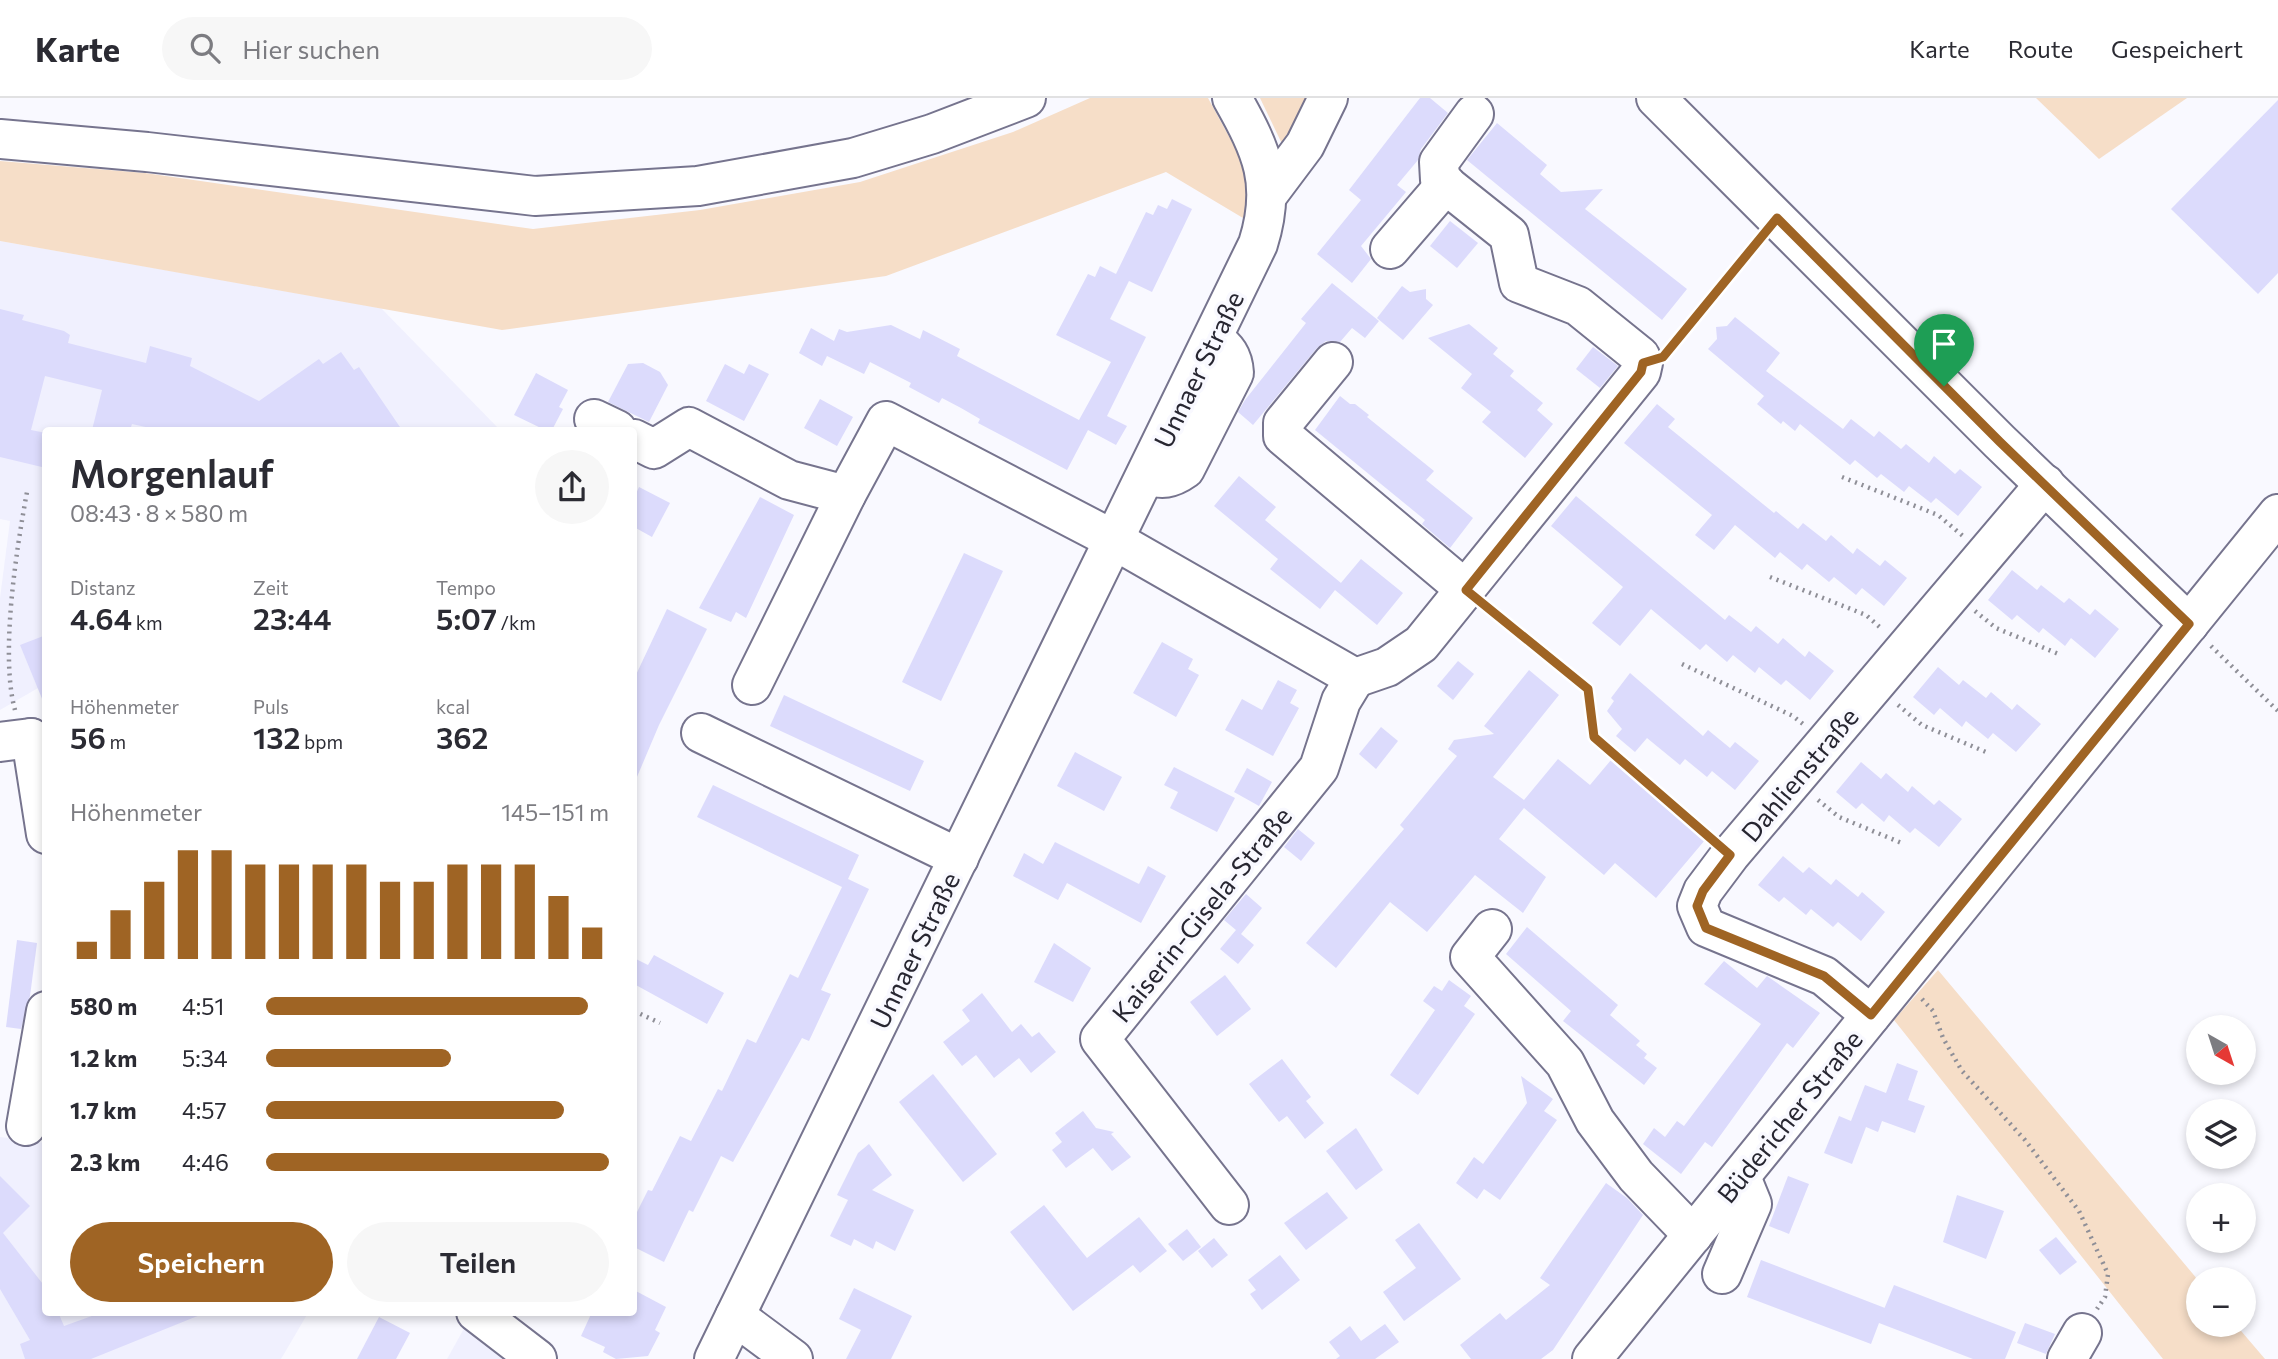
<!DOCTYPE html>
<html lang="de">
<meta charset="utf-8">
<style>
:root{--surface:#fff;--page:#f7f7f7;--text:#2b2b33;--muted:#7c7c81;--line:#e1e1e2;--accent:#9f6424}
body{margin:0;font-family:Commissioner,sans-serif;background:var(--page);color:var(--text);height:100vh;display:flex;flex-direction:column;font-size:26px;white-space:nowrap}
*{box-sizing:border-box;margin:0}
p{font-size:23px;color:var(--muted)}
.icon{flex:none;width:38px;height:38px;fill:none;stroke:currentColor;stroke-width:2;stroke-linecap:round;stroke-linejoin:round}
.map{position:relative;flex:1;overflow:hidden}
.sheet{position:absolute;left:42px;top:329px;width:595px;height:889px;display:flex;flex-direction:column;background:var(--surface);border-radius:7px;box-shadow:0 4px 10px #0003}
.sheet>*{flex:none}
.needle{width:46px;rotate:141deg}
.controls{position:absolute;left:2186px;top:917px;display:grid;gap:14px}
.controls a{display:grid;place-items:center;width:70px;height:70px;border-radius:50%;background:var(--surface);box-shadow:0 4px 10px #0003;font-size:35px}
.pin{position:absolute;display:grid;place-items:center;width:60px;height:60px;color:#fff;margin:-72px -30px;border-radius:50% 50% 50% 0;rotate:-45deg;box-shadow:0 0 7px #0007}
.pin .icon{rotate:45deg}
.round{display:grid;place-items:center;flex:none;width:74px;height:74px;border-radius:37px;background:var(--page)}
.head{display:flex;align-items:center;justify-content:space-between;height:119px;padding:0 28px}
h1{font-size:38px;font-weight:600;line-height:52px}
.metrics{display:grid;grid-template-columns:repeat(3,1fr);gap:10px;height:119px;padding:7px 28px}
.metrics div{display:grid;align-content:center}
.metrics b{font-size:30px;font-weight:600}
.metrics small{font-size:19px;font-weight:400}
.metrics p{font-size:19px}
.chart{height:196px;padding:14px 28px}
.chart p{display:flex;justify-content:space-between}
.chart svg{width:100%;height:126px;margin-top:7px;stroke:var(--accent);stroke-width:6}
.action{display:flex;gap:14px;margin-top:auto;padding:14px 28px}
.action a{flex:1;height:80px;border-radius:42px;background:var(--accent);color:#fff;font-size:28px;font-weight:600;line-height:80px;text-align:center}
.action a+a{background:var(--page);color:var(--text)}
ul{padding:0 28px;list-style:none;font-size:23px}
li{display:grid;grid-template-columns:112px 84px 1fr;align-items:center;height:52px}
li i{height:18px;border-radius:9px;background:var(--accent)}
header{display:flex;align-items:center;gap:42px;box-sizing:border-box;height:98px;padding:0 35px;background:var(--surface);border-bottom:2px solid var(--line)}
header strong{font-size:33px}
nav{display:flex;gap:38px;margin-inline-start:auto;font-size:24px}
.search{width:490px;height:63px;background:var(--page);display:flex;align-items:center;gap:18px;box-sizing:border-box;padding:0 24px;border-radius:38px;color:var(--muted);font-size:26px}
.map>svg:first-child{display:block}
</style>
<header>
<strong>Karte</strong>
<div class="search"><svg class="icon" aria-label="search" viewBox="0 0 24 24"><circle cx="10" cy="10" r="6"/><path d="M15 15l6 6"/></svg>Hier suchen</div>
<nav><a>Karte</a><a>Route</a><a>Gespeichert</a></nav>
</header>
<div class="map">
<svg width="2278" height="1261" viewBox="0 0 2278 1261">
<rect width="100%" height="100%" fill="#f9f9ff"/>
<!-- built -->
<g fill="#f0f0fe">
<polygon points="0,143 381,210 500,332 46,332 45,586 0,612 0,500 10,423 0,421"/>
<polygon points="0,1039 45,1045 46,1214 308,1215 281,1261 0,1261"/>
<polygon points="466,1227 512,1261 447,1261"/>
</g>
<!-- green -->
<g fill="#f6dec8">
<polygon points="1090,0 1208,0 1244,66 1253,106 1243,120 1166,74 886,178 502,232 0,143 0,63 145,75 533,131 700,112 860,84 1013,34"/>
<polygon points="1260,0 1311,0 1284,50"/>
<polygon points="2036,0 2187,0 2099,61"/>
<polygon points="1938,872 2198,1182 2198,1227 2236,1227 2265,1261 2163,1261 1894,922"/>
</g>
<!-- building -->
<g fill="#dcdbfc">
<polygon points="1420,0 1430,0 1448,15 1421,51 1418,62 1397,87 1406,94 1361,148 1371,161 1352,185 1317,156 1361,102 1349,92"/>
<polygon points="2278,2 2278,175 2258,196 2171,111"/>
<polygon points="1497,25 1547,67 1540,76 1561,94 1603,91 1585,111 1687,191 1662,222 1467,62"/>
<polygon points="1172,101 1192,111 1152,194 1129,183 1110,221 1146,239 1107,318 1127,328 1116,347 1088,332 1067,372 978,325 980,321 961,310 942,300 939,305 909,289 911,285 870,264 864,276 827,258 822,268 799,255 811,230 834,243 839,231 847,234 891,227 920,241 923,232 960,251 957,258 1079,322 1111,264 1056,237 1088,176 1095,179 1100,168 1116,176 1146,114 1153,117 1158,107 1167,111"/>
<polygon points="1450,123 1478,145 1457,170 1430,148"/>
<polygon points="1332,185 1379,223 1365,240 1352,230 1340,244 1326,243 1317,250 1253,327 1238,314 1245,302 1306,225 1301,221"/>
<polygon points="1402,188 1410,194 1426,191 1426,201 1433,207 1403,242 1377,220"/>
<polygon points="0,211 24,217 22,222 64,233 70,237 68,245 146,265 150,248 192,260 190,268 259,303 319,261 323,266 341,254 354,272 359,269 402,332 159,332 132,326 130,332 92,332 102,292 45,278 31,332 46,335 46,370 0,359"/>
<polygon points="1735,219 1780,255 1766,273 1843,331 1851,321 1874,339 1879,333 1901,351 1906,346 1929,365 1934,358 1955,376 1960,371 1982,389 1958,418 1936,400 1931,405 1909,388 1904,394 1881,376 1877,380 1855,362 1850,367 1800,326 1795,333 1783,323 1781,326 1757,306 1764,298 1708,251 1717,241 1716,229 1727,228"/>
<polygon points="1469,226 1498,250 1493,256 1514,273 1510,278 1543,305 1537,312 1553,326 1525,360 1482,324 1491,314 1461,290 1472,276 1428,240"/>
<polygon points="1593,249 1618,268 1600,290 1576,271"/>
<polygon points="643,265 660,274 668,287 649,324 608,304 628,266"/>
<polygon points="725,266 744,276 749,266 769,276 744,323 706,303"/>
<polygon points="536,275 568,292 559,309 563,311 552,332 545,332 514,317"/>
<polygon points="1340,298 1350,306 1355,306 1369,317 1367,319 1434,373 1426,382 1473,420 1450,450 1422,426 1425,422 1315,332"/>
<polygon points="820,301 853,319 837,348 804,330"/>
<polygon points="1657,306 1675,321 1668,329 1774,415 1776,413 1798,431 1803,425 1826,443 1831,437 1853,456 1857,450 1880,468 1885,462 1907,480 1884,508 1862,490 1856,497 1834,479 1829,484 1807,466 1802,472 1780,454 1775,460 1735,427 1714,452 1695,437 1712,417 1624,345"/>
<polygon points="1239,378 1276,409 1265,422 1341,485 1335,492 1361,461 1403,495 1377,527 1335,492 1320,511 1270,471 1278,461 1214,408"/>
<polygon points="639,389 670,405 652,439 634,429 634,400"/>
<polygon points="1576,398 1725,522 1729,517 1751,534 1756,528 1778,546 1783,540 1805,559 1809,553 1834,573 1810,602 1786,582 1781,587 1759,569 1755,575 1733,557 1727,564 1706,546 1700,552 1651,511 1620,548 1592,525 1623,489 1551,428"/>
<polygon points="760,399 794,417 746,520 736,514 731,524 699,510"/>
<polygon points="964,455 1003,473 941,603 902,584"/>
<polygon points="2012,472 2037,492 2041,487 2064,505 2069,500 2090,517 2095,511 2119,531 2095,560 2071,540 2065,548 2043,530 2039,535 2017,517 2012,522 1988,502"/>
<polygon points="667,511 707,531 659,627 634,686 634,581"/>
<polygon points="46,537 46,608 45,608 20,547"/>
<polygon points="1162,544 1193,561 1188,571 1199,577 1176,619 1133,595"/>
<polygon points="1458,563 1474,576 1453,602 1437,588"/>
<polygon points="1938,569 1959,587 1963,582 1986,600 1991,594 2012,612 2017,606 2041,626 2016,654 1993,635 1988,641 1966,623 1962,629 1940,610 1934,617 1913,599"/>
<polygon points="1529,572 1559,597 1493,679 1524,702 1558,661 1590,687 1611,662 1705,742 1656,800 1615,765 1604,777 1524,710 1499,741 1546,779 1523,815 1475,777 1427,834 1390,804 1336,870 1306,845 1404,731 1400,727 1457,658 1448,651 1454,642 1494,636 1484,628"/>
<polygon points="1630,575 1703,638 1708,632 1730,650 1735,644 1759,663 1735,692 1712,673 1707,679 1685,661 1680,667 1647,640 1635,654 1616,638 1622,631 1607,613 1614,603 1611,600"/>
<polygon points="1278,582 1297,592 1290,605 1299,610 1273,658 1225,632 1242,601 1262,612"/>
<polygon points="784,597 924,663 910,693 770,628"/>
<polygon points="1381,629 1398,643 1376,671 1359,656"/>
<polygon points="1075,654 1122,679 1104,713 1057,688"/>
<polygon points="1861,664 1881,681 1886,675 1908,694 1912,688 1934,707 1939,702 1962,721 1939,749 1915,730 1910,735 1889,717 1884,724 1862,705 1856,711 1836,694"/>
<polygon points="1174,669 1235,700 1217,734 1170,710 1178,694 1164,687"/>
<polygon points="1247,670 1272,684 1259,708 1234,694"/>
<polygon points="713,687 859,757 848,781 869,791 821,892 831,896 809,943 802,940 733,1064 721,1058 693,1114 689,1112 664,1164 634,1149 634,1120 648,1092 652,1093 680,1038 691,1043 718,991 722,993 747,941 756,945 790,876 798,880 842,789 697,719"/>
<polygon points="1298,731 1315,745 1301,763 1284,749"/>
<polygon points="1055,744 1139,786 1148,768 1166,778 1141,825 1067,785 1058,802 1013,778 1024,755 1043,766"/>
<polygon points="1783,758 1803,775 1809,769 1831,787 1836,781 1858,799 1862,794 1885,814 1861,843 1838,824 1833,829 1811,811 1806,817 1784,799 1779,804 1758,787"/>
<polygon points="1246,796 1262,810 1241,836 1254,847 1238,866 1220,851 1236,832 1224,822"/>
<polygon points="1527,829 1618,907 1610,917 1640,943 1636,947 1647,956 1644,960 1657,970 1644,987 1563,923 1571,913 1506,856"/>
<polygon points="17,842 37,845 30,898 21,931 6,929"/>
<polygon points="1054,845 1091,870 1073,904 1034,884"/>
<polygon points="654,857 724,895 707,926 634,886 634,860 648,867"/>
<polygon points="1724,863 1757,890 1767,878 1820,915 1793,950 1787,945 1712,1049 1705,1044 1681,1076 1643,1046 1654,1030 1665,1039 1677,1023 1684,1028 1761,926 1704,886"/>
<polygon points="1225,877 1251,911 1217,938 1190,904"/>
<polygon points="1449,882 1471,898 1464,908 1475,916 1418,997 1390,977 1435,912 1423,903 1434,888 1442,893"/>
<polygon points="982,895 1012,934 1021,926 1032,939 1039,934 1056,954 1031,975 1019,960 994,980 976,957 962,968 943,944 970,923 962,912"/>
<polygon points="1282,961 1311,999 1306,1003 1324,1025 1305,1041 1287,1018 1279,1024 1249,986"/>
<polygon points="1897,965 1918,973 1908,1002 1925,1008 1915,1035 1882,1023 1878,1034 1866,1029 1852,1066 1824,1055 1839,1018 1851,1023 1865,987 1886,995"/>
<polygon points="933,976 997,1056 963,1084 899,1004"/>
<polygon points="1521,978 1553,1001 1544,1013 1557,1022 1500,1102 1484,1091 1477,1101 1456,1085 1474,1059 1483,1066 1527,1005"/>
<polygon points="1083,1013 1096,1030 1114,1034 1111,1036 1131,1059 1112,1073 1093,1050 1066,1070 1052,1052 1062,1044 1055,1035"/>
<polygon points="1356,1030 1383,1072 1356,1092 1326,1053"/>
<polygon points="869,1046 892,1077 872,1092 914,1112 895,1153 876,1143 873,1151 854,1141 851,1148 830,1138 848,1102 837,1097 858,1055"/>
<polygon points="0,1078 30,1108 3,1135 46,1190 46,1214 58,1214 64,1228 103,1214 205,1215 91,1261 25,1261 20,1246 30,1242 0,1191"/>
<polygon points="1788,1078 1809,1086 1789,1136 1769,1128"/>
<polygon points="1606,1085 1627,1100 1643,1117 1553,1252 1541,1261 1471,1261 1460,1247 1500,1215 1506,1222 1550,1187 1540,1180"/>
<polygon points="1327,1094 1348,1120 1306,1152 1284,1125"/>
<polygon points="1957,1097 2004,1113 1986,1161 1943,1144"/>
<polygon points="1044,1107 1087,1160 1139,1119 1167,1153 1140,1175 1133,1167 1073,1213 1010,1134"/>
<polygon points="1419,1125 1461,1181 1404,1223 1383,1194 1416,1170 1395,1142"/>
<polygon points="1187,1131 1201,1149 1183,1163 1168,1146"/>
<polygon points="2056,1139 2077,1164 2060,1177 2039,1152"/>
<polygon points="1214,1140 1228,1157 1212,1170 1198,1153"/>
<polygon points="1280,1157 1300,1182 1262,1212 1250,1196 1256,1192 1248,1182"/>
<polygon points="1761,1162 1885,1210 1880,1221 1894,1187 2016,1234 2005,1261 1973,1261 1879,1225 1871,1246 1747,1199"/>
<polygon points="854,1190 912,1218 891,1261 846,1261 861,1232 839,1221"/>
<polygon points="634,1192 666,1209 655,1232 660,1235 648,1258 616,1261 603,1254 605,1249 581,1238 592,1214 634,1214"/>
<polygon points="379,1219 410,1235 396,1261 357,1261"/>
<polygon points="2025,1225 2055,1236 2046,1256 2017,1245"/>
<polygon points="1385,1226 1399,1244 1375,1261 1336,1261 1340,1258 1329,1244 1350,1228 1361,1243"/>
</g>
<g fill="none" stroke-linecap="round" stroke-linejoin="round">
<defs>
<g id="minor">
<polyline points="1656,0 2000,344 2189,526"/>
<polyline points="1269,95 1305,47 1328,0"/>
<polyline points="1390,151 1446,86"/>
<polyline points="1333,264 1283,325 1283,338 1466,492"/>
<polyline points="594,321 617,332"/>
<polyline points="634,341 654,351 689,329 789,382 846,397"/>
<path d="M1146 377C1162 382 1171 381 1185 371L1234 275C1233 258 1227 251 1213 240"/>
<polyline points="752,587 846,397 886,323 1114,442 1355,580 1387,569 1421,546 1641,274 1643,265 1640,258 1578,208 1519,185 1509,137 1440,82 1439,64 1474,16"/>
<polyline points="701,635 959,760"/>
<polyline points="31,640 46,736"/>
<polyline points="0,644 31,640"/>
<polyline points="1492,831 1470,859 1565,965 1595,1023 1636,1078 1693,1137"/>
<polyline points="1871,917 1824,878 1706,829 1697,808 1703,793 1730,757 2045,386"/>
<polyline points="26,1028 46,913"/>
<polyline points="1229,1107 1100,941 1319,670 1341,603 1355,580"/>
<polyline points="1722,1176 1752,1106 1741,1079"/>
<polyline points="476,1214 537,1261"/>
<polyline points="735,1218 793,1261"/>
<path d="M714 1261 1258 146C1277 86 1262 53 1232 0"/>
<polyline points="1592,1261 2278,416"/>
<polyline points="2067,1261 2082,1235"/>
</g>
<polyline id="major" points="0,41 147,54 535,98 698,88 853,60 932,36 1026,0"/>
</defs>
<!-- minor casing -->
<use href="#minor" stroke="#76748e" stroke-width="42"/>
<!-- major casing -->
<use href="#major" stroke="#76748e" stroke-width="42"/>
<!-- path -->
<g stroke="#8f8f97" stroke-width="4.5" stroke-dasharray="2 5" stroke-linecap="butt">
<polyline points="1670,250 1758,143"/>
<polyline points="1842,379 1938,417 1963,438"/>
<polyline points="1770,479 1866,517 1883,532"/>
<polyline points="1488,510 1588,591 1594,639 1707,737"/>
<polyline points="1975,513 1996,530 2061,557"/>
<polyline points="2211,548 2278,613"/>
<polyline points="1682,566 1793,618 1803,626"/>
<polyline points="1898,607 1922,627 1986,654"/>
<path d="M15 612C0 558 16 453 27 394"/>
<polyline points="1818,702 1839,719 1904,746"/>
<polyline points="1922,901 1933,913 1943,940 1962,973 2025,1042 2079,1113 2108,1176 2105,1199 2097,1211"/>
<polyline points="634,913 660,925"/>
</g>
<!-- minor -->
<use href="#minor" stroke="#fff" stroke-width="38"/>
<!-- major -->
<use href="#major" stroke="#fff" stroke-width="38"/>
</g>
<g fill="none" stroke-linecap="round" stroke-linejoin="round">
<defs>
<polygon id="route" points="1777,120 2000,344 2189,526 1871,917 1824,878 1706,830 1697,808 1703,793 1730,757 1594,639 1588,591 1466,492 1641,274 1643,265 1663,259"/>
</defs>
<!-- route casing -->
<use href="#route" stroke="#fff" stroke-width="14"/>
<!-- route -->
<use href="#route" stroke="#9f6424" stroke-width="9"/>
</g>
<g text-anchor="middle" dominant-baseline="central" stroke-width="7" stroke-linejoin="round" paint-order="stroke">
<!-- street labels -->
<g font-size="26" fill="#272631" stroke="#f9f9ff">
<text transform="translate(1198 271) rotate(-64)">Unnaer Straße</text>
<text transform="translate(1799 676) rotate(-50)">Dahlienstraße</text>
<text transform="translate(1201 816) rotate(-51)">Kaiserin-Gisela-Straße</text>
<text transform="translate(914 852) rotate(-64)">Unnaer Straße</text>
<text transform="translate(1789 1018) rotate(-51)">Büdericher Straße</text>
</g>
</g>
</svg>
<div class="controls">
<a><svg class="needle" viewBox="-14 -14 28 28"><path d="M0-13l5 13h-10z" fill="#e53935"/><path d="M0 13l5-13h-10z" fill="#7c7c81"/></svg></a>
<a><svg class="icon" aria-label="layers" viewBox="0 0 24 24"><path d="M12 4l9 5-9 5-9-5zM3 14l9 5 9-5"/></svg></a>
<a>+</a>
<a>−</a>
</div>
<div class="pin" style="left:1944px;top:288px;background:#1e9e55"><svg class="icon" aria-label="arrive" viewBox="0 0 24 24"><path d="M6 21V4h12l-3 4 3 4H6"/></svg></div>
<section class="sheet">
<div class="head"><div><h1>Morgenlauf</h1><p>08:43 · 8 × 580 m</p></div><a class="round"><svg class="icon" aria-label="share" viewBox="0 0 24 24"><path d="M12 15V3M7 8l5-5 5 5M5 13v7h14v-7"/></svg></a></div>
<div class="metrics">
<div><p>Distanz</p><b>4.64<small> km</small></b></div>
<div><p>Zeit</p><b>23:44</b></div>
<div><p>Tempo</p><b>5:07<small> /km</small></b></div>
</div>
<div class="metrics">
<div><p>Höhenmeter</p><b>56<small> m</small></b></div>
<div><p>Puls</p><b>132<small> bpm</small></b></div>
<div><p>kcal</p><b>362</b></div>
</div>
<div class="chart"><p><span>Höhenmeter</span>145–151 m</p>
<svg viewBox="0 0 160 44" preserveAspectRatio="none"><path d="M5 44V38M15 44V27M25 44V17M35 44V6M45 44V6M55 44V11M65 44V11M75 44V11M85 44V11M95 44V17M105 44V17M115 44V11M125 44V11M135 44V11M145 44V22M155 44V33"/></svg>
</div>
<ul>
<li><b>580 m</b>4:51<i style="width:94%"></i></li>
<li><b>1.2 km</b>5:34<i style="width:54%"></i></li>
<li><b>1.7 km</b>4:57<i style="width:87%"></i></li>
<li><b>2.3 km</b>4:46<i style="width:100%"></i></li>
</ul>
<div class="action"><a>Speichern</a><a>Teilen</a></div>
</section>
</div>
